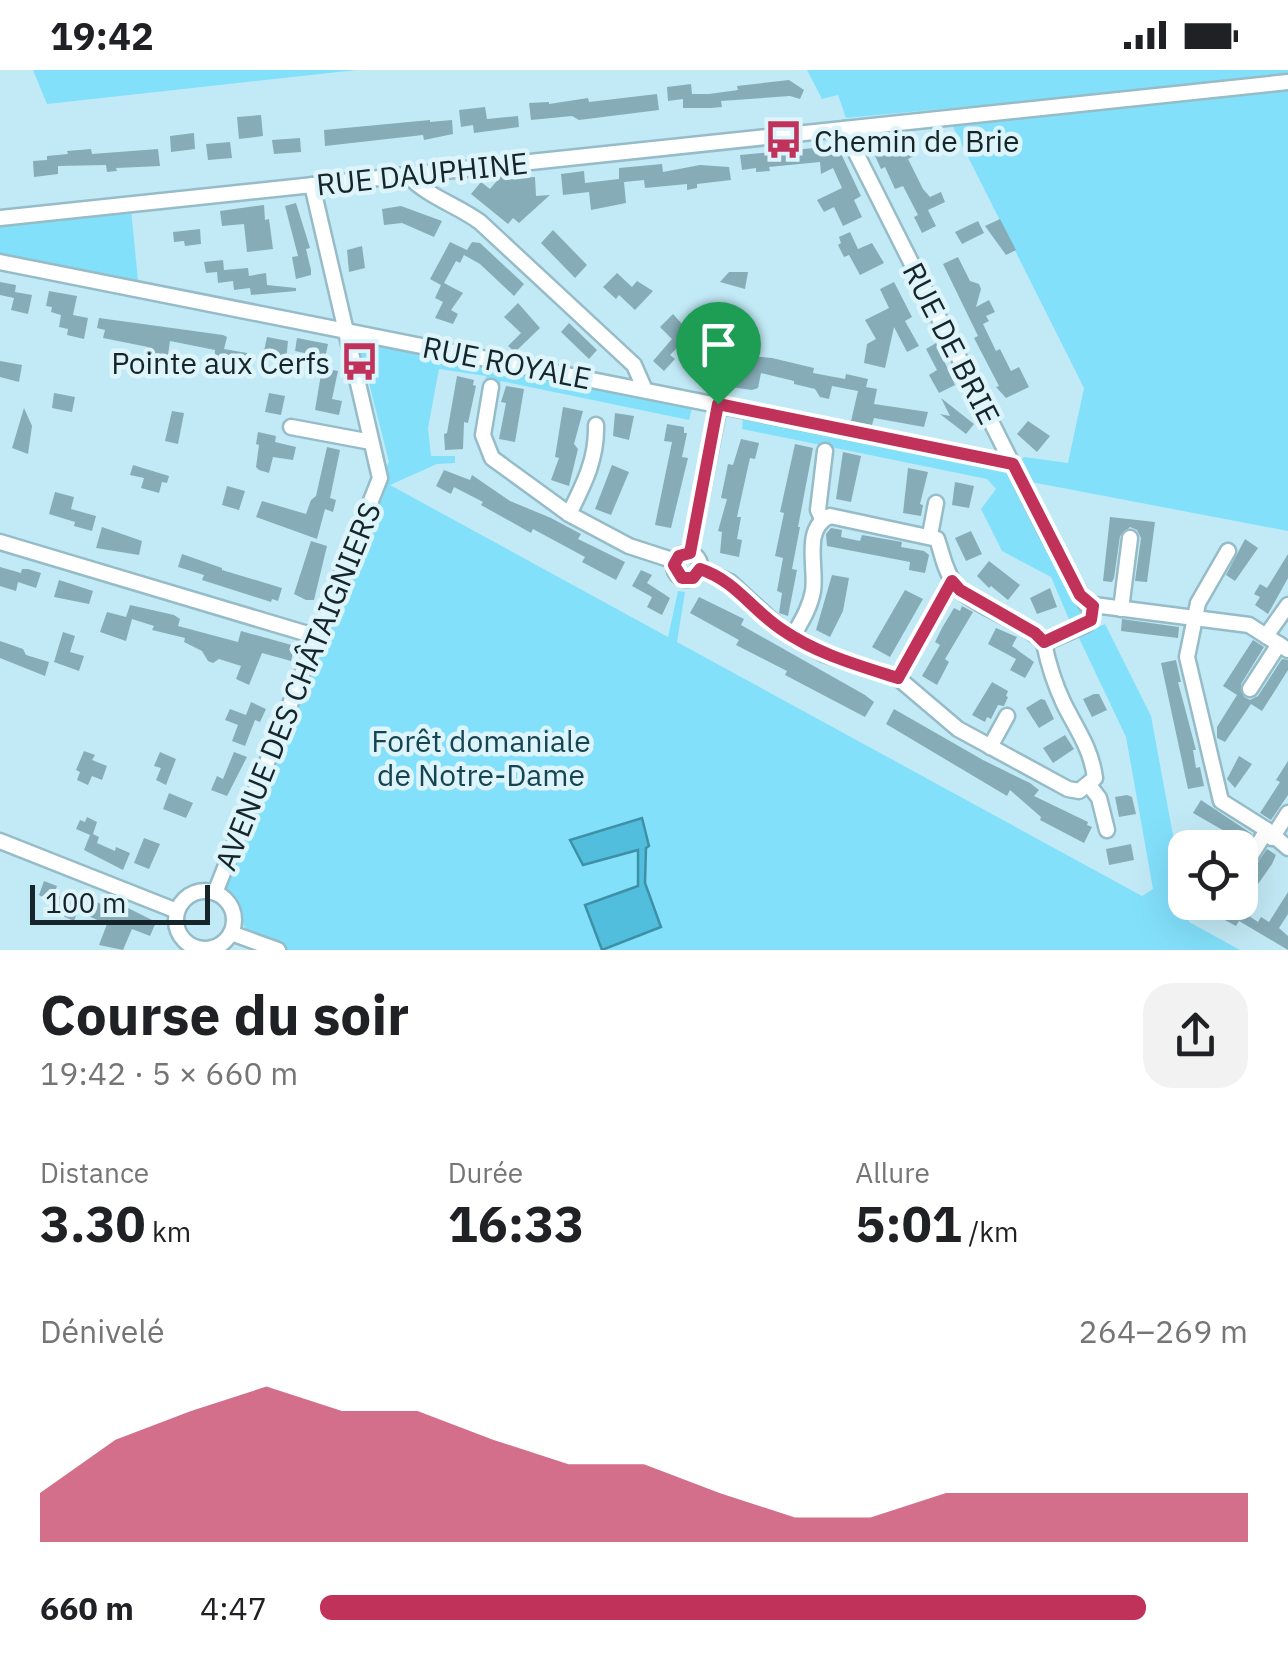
<!DOCTYPE html>
<html lang="fr">
<meta charset="utf-8">
<style>
:root{--surface:#fff;--page:#f2f2f2;--text:#202124;--muted:#757577;--accent:#c1325b}
body{margin:0;font-family:"IBM Plex Sans",sans-serif;background:var(--page);color:var(--text);height:100vh;display:flex;flex-direction:column;font-size:38px;white-space:nowrap}
*{box-sizing:border-box;margin:0}
p{font-size:32px;color:var(--muted)}
.icon{flex:none;width:55px;height:55px;fill:none;stroke:currentColor;stroke-width:2;stroke-linecap:round;stroke-linejoin:round}
.map{position:relative;height:880px;overflow:hidden}
.panel{display:flex;flex-direction:column;background:var(--surface);flex:1}
.panel>*{flex:none}
.tools{position:absolute;left:1168px;top:760px;display:grid;gap:20px}
.tools a{display:grid;place-items:center;width:90px;height:90px;border-radius:20px;background:var(--surface);box-shadow:0 10px 40px #0002;font-size:50px}
.scale{position:absolute;left:30px;bottom:25px;width:180px;box-sizing:border-box;padding-left:10px;border:5px solid #162529;border-top:0;font-size:28px;line-height:35px;white-space:nowrap;color:#162529;-webkit-text-stroke:8px #ddf4fb;paint-order:stroke}
.pin{position:absolute;display:grid;place-items:center;width:85px;height:85px;color:#fff;margin:-102px -42px;border-radius:50% 50% 50% 0;rotate:-45deg;box-shadow:0 0 10px #0007}
.pin .icon{rotate:45deg}
.round{display:grid;place-items:center;flex:none;width:105px;height:105px;border-radius:30px;background:var(--page)}
.headline{display:flex;align-items:center;justify-content:space-between;height:170px;padding:0 40px}
h1{font-size:55px;font-weight:700;line-height:75px}
.figures{display:grid;grid-template-columns:repeat(3,1fr);gap:15px;height:170px;padding:10px 40px}
.figures div{display:grid;align-content:center}
.figures b{font-size:50px;font-weight:700}
.figures small{font-size:28px;font-weight:400}
.figures p{font-size:28px}
.chart{height:280px;padding:20px 40px}
.chart p{display:flex;justify-content:space-between}
.chart svg{width:100%;height:180px;margin-top:10px;fill:var(--accent);opacity:.7}
ul{padding:0 40px;list-style:none;font-size:32px}
li{display:grid;grid-template-columns:160px 120px 1fr;align-items:center;height:75px}
li i{height:25px;border-radius:12px;background:var(--accent)}
.status{display:flex;justify-content:space-between;align-items:center;height:70px;padding:0 50px;background:var(--surface);direction:ltr}
.status svg{height:28px;fill:currentColor}
.map>svg:first-child{display:block}
</style>
<div class="status"><b>19:42</b><svg viewBox="0 0 49 12"><path d="M0 12V9h3v3zM5 12V6h3v6zM10 12V3h3v9zM15 12V0h3v12zM26 1h20v11H26zM47 4h2v5h-2z"/></svg></div>
<div class="map">
<svg width="1288" height="880" viewBox="0 0 1288 880">
<rect width="100%" height="100%" fill="#c2eaf6"/>
<!-- green -->
<g fill="#83e0fb">
<polygon points="33,0 357,0 47,34"/>
<polygon points="807,0 1288,0 1288,6 846,48 838,25 822,29"/>
<polygon points="1288,12 1288,461 1031,412 1020,391 1024,387 1068,393 1084,318 948,47"/>
<polygon points="131,140 138,210 0,183 0,153"/>
<polygon points="364,269 693,335 689,350 501,311 500,315 485,313 486,306 439,299 428,358 431,386 455,386 455,393 437,394 390,415 668,567 678,521 685,522 677,572 1142,826 1153,819 1126,667 1078,566 1105,554 1151,646 1189,852 1240,880 279,880 251,869 237,842 221,825 380,408 388,413 386,397 389,392 368,309 360,287"/>
<polygon points="755,347 1004,399 1011,405 1081,539 1080,550 1071,554 1051,507 1002,481 981,439 996,419 987,409 742,359 743,349 753,351"/>
</g>
<!-- water -->
<polygon fill="#50bedc" stroke="#3f90a6" stroke-width="2.5" points="642,748 649,776 646,778 645,813 661,857 602,880 585,835 638,816 638,780 583,795 570,770"/>
<!-- building -->
<g fill="#86acb7">
<polygon points="789,10 804,20 800,29 790,26 721,31 722,37 711,38 683,38 683,29 668,31 667,17 691,14 692,24 709,24 738,20 737,16"/>
<polygon points="657,24 659,40 579,50 572,46 531,50 529,33 549,32 549,34 588,28 589,32"/>
<polygon points="485,37 487,49 518,46 519,57 474,63 473,55 461,57 459,40"/>
<polygon points="261,45 263,66 239,69 237,47"/>
<polygon points="430,50 430,52 452,50 453,64 424,70 423,65 325,76 324,60"/>
<polygon points="194,63 195,79 171,82 170,66"/>
<polygon points="300,68 301,82 274,84 272,70"/>
<polygon points="230,72 232,88 208,90 206,74"/>
<polygon points="885,72 892,85 913,74 918,84 908,89 923,119 930,127 941,122 945,132 928,140 936,156 922,163 914,147 918,145 903,116 895,119 885,97 881,99 872,79"/>
<polygon points="836,73 861,126 854,130 862,147 843,156 834,137 824,142 817,130 842,118 833,98 821,104 820,92 769,97 770,101 756,102 756,98 742,100 740,85 814,78 815,84"/>
<polygon points="91,79 92,84 158,79 160,96 116,98 117,101 107,102 106,95 58,96 58,104 34,107 33,91 47,90 47,86 68,84 67,81"/>
<polygon points="662,94 663,102 700,95 729,97 731,110 697,114 697,118 687,120 687,114 645,118 644,110 624,112 626,133 591,140 589,122 563,125 561,104 584,101 585,113 619,109 619,98"/>
<polygon points="507,105 507,109 535,107 536,126 550,125 519,153 513,148 508,154 471,124 481,112 490,119 501,106"/>
<polygon points="296,133 310,178 306,179 311,200 311,205 296,209 292,187 298,186 285,136"/>
<polygon points="264,135 265,150 269,149 273,179 247,182 244,154 222,156 220,141"/>
<polygon points="401,136 442,151 434,167 402,153 384,155 382,139"/>
<polygon points="1000,149 1016,180 1006,185 985,156"/>
<polygon points="978,151 984,163 962,174 955,162"/>
<polygon points="200,159 201,174 185,176 184,171 174,172 173,162"/>
<polygon points="553,160 587,195 575,208 541,173"/>
<polygon points="850,162 858,179 872,173 884,193 860,205 849,185 844,187 838,175 841,173 839,167"/>
<polygon points="450,172 467,180 472,172 480,173 524,214 514,226 480,194 464,185 460,193 456,191 444,213 463,223 451,240 458,244 453,254 435,248 443,232 435,228 441,215 430,209"/>
<polygon points="362,176 365,198 349,202 347,180"/>
<polygon points="958,187 970,211 979,214 981,219 976,237 989,230 995,242 986,246 989,251 983,254 996,281 1000,279 1011,301 1019,297 1029,317 1006,328 996,317 999,316 974,268 978,266 943,194"/>
<polygon points="223,190 224,200 248,198 249,206 266,203 267,215 296,218 296,221 251,225 250,218 234,220 233,211 218,213 217,202 206,203 204,192"/>
<polygon points="729,202 748,202 745,219 720,212"/>
<polygon points="617,203 632,217 637,211 653,221 635,240 619,225 616,229 603,217"/>
<polygon points="0,212 16,215 15,222 32,225 28,244 11,240 14,228 0,225"/>
<polygon points="894,212 912,247 905,251 919,276 907,282 894,257 885,298 864,293 867,274 876,269 865,250 889,238 880,219"/>
<polygon points="49,221 77,226 73,245 88,248 84,269 67,265 68,259 59,257 61,245 51,242 52,237 46,236"/>
<polygon points="518,233 540,258 515,282 508,276 521,263 504,247"/>
<polygon points="673,244 691,264 670,285 675,289 664,301 653,291 672,269 660,257"/>
<polygon points="99,248 223,265 227,267 224,279 247,283 244,303 214,297 215,280 170,271 168,285 156,283 156,285 146,284 148,277 103,268 105,260 97,258"/>
<polygon points="716,252 726,254 722,279 727,280 725,289 749,294 750,286 772,288 814,298 813,303 845,309 846,304 868,309 866,317 877,319 874,334 928,342 924,357 874,348 872,355 851,351 858,321 832,316 829,329 820,327 815,319 794,314 794,311 761,303 758,318 752,320 704,313 706,304 696,302 698,294 693,293 698,270 706,277 710,258 714,258"/>
<polygon points="569,253 597,280 589,289 561,262"/>
<polygon points="267,267 288,271 286,291 263,286"/>
<polygon points="297,268 328,274 324,293 307,290 309,284 295,281"/>
<polygon points="936,273 955,315 939,323 929,305 937,300 926,279"/>
<polygon points="0,291 22,295 19,312 0,307"/>
<polygon points="322,298 338,301 332,329 342,331 339,345 315,340"/>
<polygon points="457,306 474,310 473,315 476,316 468,353 464,352 463,379 445,380 444,364 447,363"/>
<polygon points="506,316 524,319 515,372 499,369 506,333 501,332"/>
<polygon points="54,323 75,327 72,342 52,338"/>
<polygon points="269,323 285,326 281,345 265,342"/>
<polygon points="941,328 974,354 966,364 940,344 950,346"/>
<polygon points="563,337 583,341 574,374 578,379 569,416 551,410 559,388 555,387"/>
<polygon points="24,338 32,356 28,384 12,378"/>
<polygon points="172,341 184,343 178,374 165,371"/>
<polygon points="615,343 634,346 629,370 613,366"/>
<polygon points="1028,351 1050,366 1037,382 1017,364"/>
<polygon points="667,354 684,357 684,363 687,363 682,387 688,388 671,458 655,455 672,372 664,371"/>
<polygon points="258,362 276,366 275,372 296,377 293,390 273,387 269,403 259,400 256,397 259,375 256,374"/>
<polygon points="741,369 759,373 755,389 750,388 737,447 741,447 737,469 742,470 739,487 720,483 722,462 718,461 727,429 721,428 728,394 733,395"/>
<polygon points="795,374 813,378 798,457 800,457 792,499 797,500 788,546 779,543 782,523 777,521 783,488 775,486 784,443 780,442"/>
<polygon points="327,377 340,380 330,428 336,430 333,442 325,439 317,469 256,447 262,431 306,444 311,430 316,426"/>
<polygon points="843,382 861,386 851,432 836,429"/>
<polygon points="133,395 169,406 167,413 162,412 159,423 141,418 144,408 130,405"/>
<polygon points="612,395 629,402 611,445 595,439"/>
<polygon points="908,398 928,402 920,434 923,435 921,446 903,443"/>
<polygon points="444,400 470,410 472,405 510,431 551,448 581,464 578,469 625,492 616,510 582,492 585,487 533,459 531,463 481,435 483,432 454,417 451,424 436,416"/>
<polygon points="955,412 974,416 969,438 952,435"/>
<polygon points="227,416 245,421 239,440 222,435"/>
<polygon points="55,422 74,427 71,439 96,446 92,461 74,456 75,452 49,444"/>
<polygon points="1110,447 1155,452 1147,512 1135,511 1141,468 1137,460 1130,457 1120,466 1114,508 1112,512 1103,511"/>
<polygon points="102,457 142,471 139,485 96,478"/>
<polygon points="831,458 842,460 841,467 860,471 862,465 902,472 901,477 924,481 929,485 925,503 909,500 910,492 827,476 826,464"/>
<polygon points="971,461 982,484 966,491 955,468"/>
<polygon points="1245,469 1258,478 1235,511 1226,505"/>
<polygon points="311,471 327,476 314,530 306,530 294,524"/>
<polygon points="182,484 222,498 222,500 282,518 278,531 272,529 271,532 202,510 204,505 178,497"/>
<polygon points="1288,484 1288,508 1268,544 1255,535 1260,527 1254,524 1260,514 1267,518"/>
<polygon points="989,491 1020,515 1008,530 991,516 989,518 977,506"/>
<polygon points="0,497 21,503 22,499 28,499 41,503 36,518 18,512 16,521 0,516"/>
<polygon points="641,500 652,505 647,513 670,528 662,545 647,537 652,527 632,516"/>
<polygon points="832,505 849,508 843,541 830,567 816,560"/>
<polygon points="59,510 93,521 89,534 54,527"/>
<polygon points="1050,518 1057,537 1037,544 1030,528"/>
<polygon points="905,520 923,529 890,587 872,577"/>
<polygon points="699,527 744,549 741,555 865,625 874,632 865,647 785,605 787,601 736,575 739,570 690,543"/>
<polygon points="130,535 174,545 180,549 178,556 238,572 241,561 295,576 291,591 262,583 249,615 236,609 241,596 219,589 213,593 208,591 202,581 184,572 185,568 152,560 154,556 132,549 126,571 100,562 107,542 126,547"/>
<polygon points="962,536 973,542 945,589 949,592 937,615 922,606 940,575 935,572 942,558 954,538 960,541"/>
<polygon points="1122,549 1179,557 1178,568 1121,561"/>
<polygon points="996,558 1017,567 1012,576 1034,592 1025,608 1010,600 1016,589 988,574"/>
<polygon points="63,562 75,566 70,582 84,586 79,601 54,592"/>
<polygon points="1253,570 1264,577 1241,614 1244,627 1250,630 1258,626 1282,589 1288,590 1288,600 1262,641 1251,634 1225,672 1217,668 1217,657 1237,625 1223,616"/>
<polygon points="0,571 23,579 26,585 49,592 45,606 0,588"/>
<polygon points="1176,590 1181,612 1178,612 1196,680 1193,680 1196,698 1200,697 1204,716 1188,719 1161,593"/>
<polygon points="992,612 1008,621 1006,626 1008,627 1004,636 998,635 991,649 987,647 985,652 972,645"/>
<polygon points="1094,624 1099,624 1107,640 1092,647 1083,629"/>
<polygon points="1041,629 1045,630 1054,649 1039,658 1026,638"/>
<polygon points="251,632 266,639 260,652 255,650 245,676 232,671 238,655 225,650 230,639 246,645"/>
<polygon points="894,639 983,690 1030,713 1039,720 1034,726 1088,752 1087,755 1092,757 1084,773 1040,750 1041,747 1010,720 1007,726 886,654"/>
<polygon points="1065,665 1074,679 1053,693 1043,678"/>
<polygon points="84,681 95,685 92,690 107,696 102,710 92,706 88,715 77,710 80,702 76,700"/>
<polygon points="160,682 176,689 166,715 156,710 161,698 154,696"/>
<polygon points="234,682 247,687 227,726 211,720 217,706 223,709"/>
<polygon points="1239,686 1252,694 1235,718 1227,709"/>
<polygon points="1288,691 1288,725 1271,750 1260,743 1280,712 1276,710"/>
<polygon points="169,723 193,733 186,748 163,739"/>
<polygon points="1127,725 1132,727 1136,744 1119,747 1115,727"/>
<polygon points="1201,730 1252,764 1242,780 1226,778 1233,766 1193,743"/>
<polygon points="87,747 97,752 93,764 99,767 97,773 115,781 116,777 130,783 123,800 84,780 90,765 76,759 80,750 85,752"/>
<polygon points="144,768 160,774 149,799 134,793"/>
<polygon points="1131,774 1134,790 1109,795 1106,779"/>
<polygon points="1267,779 1276,785 1272,794 1240,840 1258,852 1261,847 1269,852 1288,822 1288,844 1279,858 1288,866 1288,880 1239,851 1236,856 1206,840 1210,832 1228,832 1240,840 1240,818"/>
<polygon points="44,811 57,816 54,824 80,835 74,851 58,844 61,837 39,825"/>
<polygon points="94,831 113,839 116,832 156,852 150,866 132,859 123,880 99,875 107,854 88,846"/>
</g>
<g fill="none" stroke-linecap="round" stroke-linejoin="round">
<defs>
<g id="minor">
<polyline points="844,59 1048,465 1086,534 1249,555 1288,580"/>
<path d="M408 105C426 126 457 135 480 152L634 295 645 320"/>
<polyline points="0,148 1288,12"/>
<polyline points="0,192 1013,394"/>
<polyline points="491,317 483,365 492,388 569,444 629,476 675,491"/>
<polyline points="291,357 371,372"/>
<path d="M569 444C584 414 597 389 596 355"/>
<polyline points="822,449 818,440 825,381"/>
<polyline points="930,465 936,433"/>
<polyline points="0,472 318,567"/>
<polyline points="1228,481 1198,533 1187,587 1221,731 1267,760 1288,778"/>
<polyline points="690,483 719,335"/>
<circle cx="687" cy="496" r="13"/>
<path d="M700 499 730 512 781 559 824 584 898 608 958 659 1068 719 1079 721 1095 708C1091 678 1077 660 1064 634 1055 615 1048 593 1044 573"/>
<polyline points="1121,539 1130,468"/>
<path d="M793 566C801 552 810 538 813 521 817 498 802 458 830 446L937 469C942 483 945 502 955 514 972 537 1021 548 1044 573L1087 554 1093 536"/>
<polyline points="1266,566 1288,535"/>
<polyline points="898,608 952,511"/>
<polyline points="1250,619 1279,574"/>
<polyline points="990,677 1007,646"/>
<polyline points="1089,715 1099,728 1107,760"/>
<polyline points="1272,768 1288,743"/>
<polyline points="0,771 177,841"/>
<polyline points="1240,803 1267,760"/>
<circle cx="205" cy="850" r="29"/>
<polyline points="215,823 380,408 312,115"/>
<polyline points="231,863 278,880"/>
</g>
</defs>
<!-- minor casing -->
<use href="#minor" stroke="#96bcc8" stroke-width="19"/>
<!-- minor -->
<use href="#minor" stroke="#fff" stroke-width="14"/>
</g>
<g fill="none" stroke-linecap="round" stroke-linejoin="round">
<defs>
<path id="route" d="M718 334 1013 394 1080 525 1093 536 1091 550 1044 572 1035 563 960 520 952 511 898 608C857 595 817 584 781 559 751 539 736 511 700 499L693 508H682L674 495 679 486 690 483Z"/>
</defs>
<!-- route casing -->
<use href="#route" stroke="#fff" stroke-width="20"/>
<!-- route -->
<use href="#route" stroke="#c1325b" stroke-width="12"/>
</g>
<!-- icons -->
<defs>
<symbol id="bus-bare" viewBox="-9 -9 18 18"><path d="M-5-6H5V4H4V6H2V4H-2V6H-4V4H-5ZM-3.5-4V0h7V-4ZM-3.5 1.2v1.5H-2V1.2ZM2 1.2v1.5H3.5V1.2Z" fill="#c1325b" stroke="#ddf4fb" stroke-width="2.5" paint-order="stroke"/></symbol>
</defs>
<g fill-rule="evenodd">
<use href="#bus-bare" x="756" y="42" width="55" height="55"/>
<use href="#bus-bare" x="332" y="264" width="55" height="55"/>
</g>
<g text-anchor="middle" dominant-baseline="central" stroke-width="9" stroke-linejoin="round" paint-order="stroke">
<!-- poi labels -->
<g font-size="30" fill="#162529" stroke="#ddf4fb" text-anchor="start">
<text x="814" y="70">Chemin de Brie</text>
<text x="330" y="292" text-anchor="end">Pointe aux Cerfs</text>
</g>
<!-- street labels -->
<g font-size="30" fill="#162529" stroke="#ddf4fb">
<text transform="translate(422 103) rotate(-6)">RUE DAUPHINE</text>
<text transform="translate(952 273) rotate(63)">RUE DE BRIE</text>
<text transform="translate(507 292) rotate(11)">RUE ROYALE</text>
<text transform="translate(297 616) rotate(-68)">AVENUE DES CHÂTAIGNIERS</text>
</g>
<!-- park labels -->
<g font-size="30" fill="#154552" stroke="#ddf4fb">
<text x="481" y="670">Forêt domaniale<tspan x="481" dy="34">de Notre-Dame</tspan></text>
</g>
</g>
</svg>
<div class="tools">
<a><svg class="icon" aria-label="locate" viewBox="0 0 24 24"><circle cx="12" cy="12" r="6"/><path d="M12 2v4M12 18v4M2 12h4M18 12h4"/></svg></a>
</div>
<div class="scale">100 m</div>
<div class="pin" style="left:718px;top:334px;background:#1e9e55"><svg class="icon" aria-label="arrive" viewBox="0 0 24 24"><path d="M6 21V4h12l-3 4 3 4H6"/></svg></div>
</div>
<section class="panel">
<div class="headline"><div><h1>Course du soir</h1><p>19:42 · 5 × 660 m</p></div><a class="round"><svg class="icon" aria-label="share" viewBox="0 0 24 24"><path d="M12 15V3M7 8l5-5 5 5M5 13v7h14v-7"/></svg></a></div>
<div class="figures">
<div><p>Distance</p><b>3.30<small> km</small></b></div>
<div><p>Durée</p><b>16:33</b></div>
<div><p>Allure</p><b>5:01<small> /km</small></b></div>
</div>
<div class="chart"><p><span>Dénivelé</span>264–269 m</p>
<svg viewBox="0 0 160 44" preserveAspectRatio="none"><path d="M0 44V32L10 19L20 12L30 6L40 12L50 12L60 19L70 25L80 25L90 32L100 38L110 38L120 32L130 32L140 32L150 32L160 32V44z"/></svg>
</div>
<ul>
<li><b>660 m</b>4:47<i style="width:89%"></i></li>
</ul>
</section>
